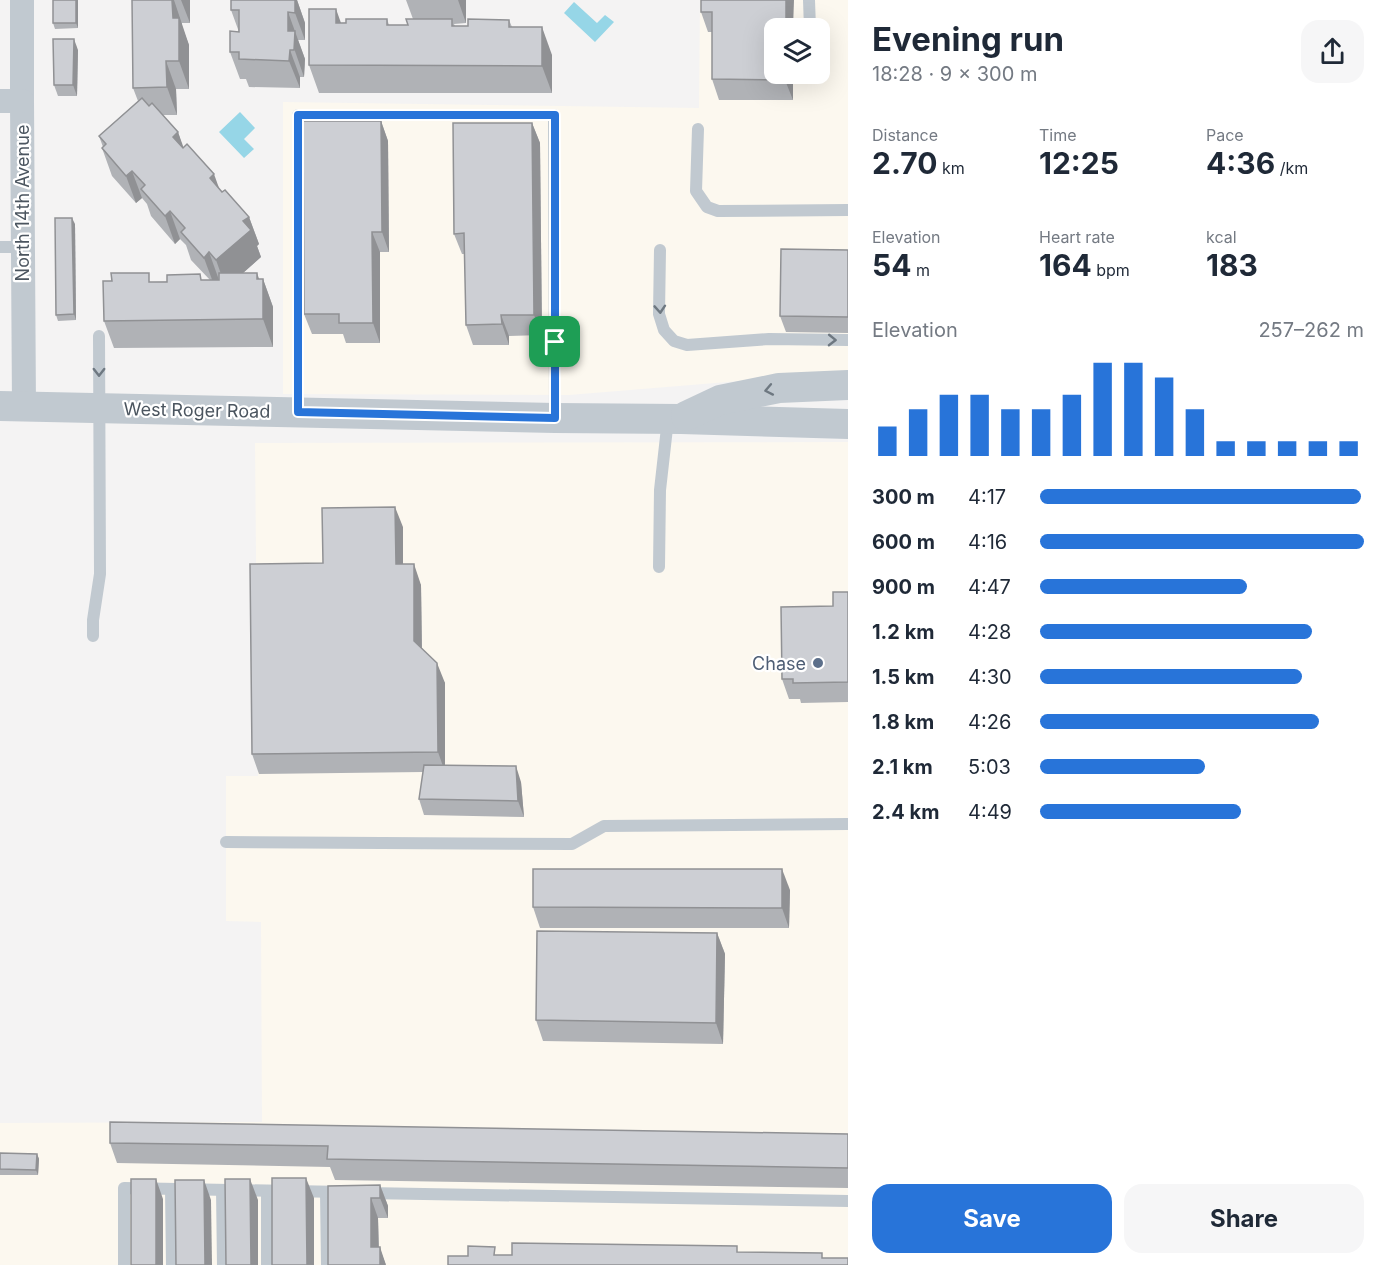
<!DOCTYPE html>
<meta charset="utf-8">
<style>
:root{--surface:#fff;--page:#f6f6f7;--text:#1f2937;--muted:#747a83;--accent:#2874d9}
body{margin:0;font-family:Inter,sans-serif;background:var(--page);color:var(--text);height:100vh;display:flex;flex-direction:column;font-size:22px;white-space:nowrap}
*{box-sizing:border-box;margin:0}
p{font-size:20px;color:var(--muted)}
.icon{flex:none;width:33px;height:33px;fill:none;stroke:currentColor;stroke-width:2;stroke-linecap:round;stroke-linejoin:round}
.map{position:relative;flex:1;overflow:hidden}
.panel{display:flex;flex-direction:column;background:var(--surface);width:540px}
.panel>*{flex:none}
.fabs{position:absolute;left:764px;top:18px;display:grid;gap:12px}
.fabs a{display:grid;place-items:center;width:66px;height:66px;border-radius:12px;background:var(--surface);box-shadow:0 6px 24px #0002;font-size:30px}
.pin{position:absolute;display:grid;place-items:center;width:51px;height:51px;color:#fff;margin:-26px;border-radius:12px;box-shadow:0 3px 9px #0006}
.round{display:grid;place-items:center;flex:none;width:63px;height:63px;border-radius:18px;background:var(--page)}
.overview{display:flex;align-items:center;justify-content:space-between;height:102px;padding:0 24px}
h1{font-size:33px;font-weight:700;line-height:45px}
.stats{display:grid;grid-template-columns:repeat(3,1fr);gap:9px;height:102px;padding:6px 24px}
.stats div{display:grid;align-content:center}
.stats b{font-size:30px;font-weight:700}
.stats small{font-size:16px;font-weight:400}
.stats p{font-size:16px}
.chart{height:168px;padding:12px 24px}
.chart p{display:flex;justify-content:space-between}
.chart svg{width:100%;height:108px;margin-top:6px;stroke:var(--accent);stroke-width:6}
.button{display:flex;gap:12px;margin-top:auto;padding:12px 24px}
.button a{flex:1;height:69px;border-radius:18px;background:var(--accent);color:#fff;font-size:24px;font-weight:700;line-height:69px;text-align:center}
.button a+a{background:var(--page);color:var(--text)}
ul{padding:0 24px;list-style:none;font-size:20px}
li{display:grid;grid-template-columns:96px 72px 1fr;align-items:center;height:45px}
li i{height:15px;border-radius:8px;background:var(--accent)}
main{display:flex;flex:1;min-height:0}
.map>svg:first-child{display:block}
</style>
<main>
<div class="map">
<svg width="848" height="1265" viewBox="0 0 848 1265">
<rect width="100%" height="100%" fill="#f4f3f3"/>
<!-- commercial -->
<g fill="#fcf8ef" fill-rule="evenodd">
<path d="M700 0H848V372L569 395 283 394V102L699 108ZM774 28H819V74H774Z"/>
<polygon points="848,442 848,1265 0,1265 0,1123 262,1122 261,922 226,921 226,776 258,776 255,443"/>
</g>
<!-- water -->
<g fill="#96d6e7">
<polygon points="574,2 597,23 605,15 614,22 595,42 564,13"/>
<polygon points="240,112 255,128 244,139 254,149 244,158 219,132"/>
</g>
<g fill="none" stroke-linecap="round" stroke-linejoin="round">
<!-- service -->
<g stroke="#c1c9d0" stroke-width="12">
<polyline points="809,0 810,28"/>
<polyline points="698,129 696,191 707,207 718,211 848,210"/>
<polyline points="0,247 23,247"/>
<polyline points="660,250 659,314 664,330 674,341 687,345 769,339 848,340"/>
<polyline points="298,412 298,115 554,115 555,418"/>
<polyline points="659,567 660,490 668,419"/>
<polyline points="93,636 93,620 100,574 99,336"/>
<polyline points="226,842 572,844 604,826 848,824"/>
<polyline points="171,1189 172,1265"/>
<polyline points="222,1190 223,1265"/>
<polyline points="267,1191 267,1265"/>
<polyline points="326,1192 327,1265"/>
<polyline points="366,1193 848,1201"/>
<polyline points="124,1265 124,1188 343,1192"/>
</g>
<!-- minor -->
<g stroke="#c1c9d0" stroke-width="24">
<polyline points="22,0 22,101 24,407"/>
<polyline points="0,101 22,101"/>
</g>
<!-- tertiary -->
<g stroke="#c1c9d0" stroke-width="30">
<polyline points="0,406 555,418 681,419 848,424"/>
<polyline points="686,416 720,400 779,388 848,385"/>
</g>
</g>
<!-- wall -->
<g fill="#b0b2b6">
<polygon points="53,0 78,0 78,28 55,29 53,23"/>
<polygon points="132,0 190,0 190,23 182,23 182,27 189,45 189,89 176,89 177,115 163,115 178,132 183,148 219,189 249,217 259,244 257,246 261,257 243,273 259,279 263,279 273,307 273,347 114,348 104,321 153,282 210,280 191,260 186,245 180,239 175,244 151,216 147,204 142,198 136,203 112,176 102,148 103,147 99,136 138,101 133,88"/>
<polygon points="231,0 297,0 305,23 305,40 298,40 305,59 304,77 300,77 300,88 249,87 246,79 240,79 230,52 239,32 231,10"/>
<polygon points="406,0 466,0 466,23 454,24 455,26 468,26 509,20 512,27 552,55 552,93 319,93 309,65 341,23 387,19 389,25 408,25 413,19"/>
<polygon points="701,0 774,74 793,74 793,100 719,100 712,79 712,32 708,32 701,12"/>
<polygon points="78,50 77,96 58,96 54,85"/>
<polygon points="381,121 388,141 389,252 380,252 380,343 346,343 343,334 312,334 304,314"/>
<polygon points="532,123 540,143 542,335 509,336 509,345 473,345 466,325 465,254 462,254 454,234"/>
<polygon points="75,224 76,320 58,321 56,315"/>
<polygon points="848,250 848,333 786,332 780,316"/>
<polygon points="403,527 403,564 421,585 422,648 445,683 445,766 521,782 524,817 424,815 419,799 423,772 259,774 252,754 323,563"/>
<polygon points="848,592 848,702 801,703 800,699 789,699 782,679 833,606"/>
<polygon points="790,890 789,928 540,928 533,907"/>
<polygon points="717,933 725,954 723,1044 543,1041 536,1020"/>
<polygon points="848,1134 848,1188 335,1180 330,1167 117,1163 110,1143"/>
<polygon points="0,1153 37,1154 39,1159 38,1175 0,1175"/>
<polygon points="380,1185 388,1206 388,1218 378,1218 379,1247 386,1265 328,1186"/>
</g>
<!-- shaded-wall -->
<g fill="#909194">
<polygon points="76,0 78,0 78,28 76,23"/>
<polygon points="172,0 174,0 189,45 189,89 179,61 173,18"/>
<polygon points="181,0 190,0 190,23"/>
<polygon points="292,0 297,0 305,23 305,40 295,13"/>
<polygon points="458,0 466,0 466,23"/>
<polygon points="786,0 794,0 793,28 786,28"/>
<polygon points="336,9 346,37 336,23"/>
<polygon points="288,12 305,59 304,77 288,31"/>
<polygon points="542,27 552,55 552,93 542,66"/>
<polygon points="74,39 78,50 77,96 73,85"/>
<polygon points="290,50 300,77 300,88 289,61"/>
<polygon points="166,61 176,89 177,115 167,87"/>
<polygon points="786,74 793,74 793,100 785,80"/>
<polygon points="381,121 388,141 389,252 382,232"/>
<polygon points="532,123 540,143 542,335 534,315"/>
<polygon points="178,132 188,160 173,137"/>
<polygon points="132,171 142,198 136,203 126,176"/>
<polygon points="214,174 224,202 210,178"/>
<polygon points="170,211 180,239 175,244 165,216"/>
<polygon points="249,217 259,244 257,246 261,257 226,288 216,260 243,221"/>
<polygon points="72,218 75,224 76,320 74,314"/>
<polygon points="372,232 380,252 380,343 373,323"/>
<polygon points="209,252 219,280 214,285 204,258"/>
<polygon points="257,273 263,290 263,279 273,307 273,347 263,319 257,279"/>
<polygon points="501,315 509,336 509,345 502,324"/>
<polygon points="395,507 403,527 403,585 396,564"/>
<polygon points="414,564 421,585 422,661 414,641"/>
<polygon points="437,663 445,683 445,772 438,752"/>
<polygon points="516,766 521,782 524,817 518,801"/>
<polygon points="782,869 790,890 789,928 782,908"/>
<polygon points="717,933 725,954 723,1044 716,1023"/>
<polygon points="37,1154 39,1159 38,1175 36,1170"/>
<polygon points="306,1178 314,1198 314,1265 307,1265"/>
<polygon points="156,1179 163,1199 163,1265 156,1265"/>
<polygon points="250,1179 258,1200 258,1265 251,1265"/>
<polygon points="204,1180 211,1200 212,1265 205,1265"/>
<polygon points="380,1185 388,1206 388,1218 380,1198"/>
<polygon points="371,1198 378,1218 379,1265 371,1247"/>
<polygon points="380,1247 386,1265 380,1265"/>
</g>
<!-- building -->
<g fill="#cdcfd4" stroke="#909194" stroke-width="1.5">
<rect x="53" y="0" width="23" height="23"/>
<polygon points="132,0 172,0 173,18 179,18 179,61 166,61 167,87 133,88"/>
<polygon points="231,0 295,0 295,13 288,12 288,31 295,31 294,50 290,50 289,61 239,59 239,52 230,52 230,31 239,32 239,10 231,10"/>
<polygon points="701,0 786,0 786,28 774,28 774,74 786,74 785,80 712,79 712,12 701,12"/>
<polygon points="309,9 336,9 336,23 346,23 346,19 387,19 387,25 408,25 406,19 452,19 452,26 468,26 468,19 509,20 509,27 542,27 542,66 309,65"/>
<polygon points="53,39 74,39 73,85 54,85"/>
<polygon points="142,98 149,106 152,103 178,132 173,137 183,148 187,144 214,174 210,178 222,192 225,190 249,217 243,221 251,230 216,260 209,252 204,258 181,232 185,228 170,211 165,216 141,189 145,185 132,171 126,176 102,148 106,144 99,136"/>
<polygon points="303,121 381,121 382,232 372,232 373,323 339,323 339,314 304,314"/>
<polygon points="453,123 532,123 534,315 501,315 502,324 466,325 464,233 454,234"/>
<polygon points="55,218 72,218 74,314 56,315"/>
<polygon points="781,249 848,250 848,317 780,316"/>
<polygon points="111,273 149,273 149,282 167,282 167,275 200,274 201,280 219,280 219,273 257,273 257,279 263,279 263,319 104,321 103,281 112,281"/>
<polygon points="395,507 396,564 414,564 414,641 437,663 438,752 252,754 250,564 323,563 322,508"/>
<polygon points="833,592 848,592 848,682 793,683 793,679 782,679 781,607 833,606"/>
<polygon points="424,765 516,766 518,801 419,799"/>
<polygon points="533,869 782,869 782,908 533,907"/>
<polygon points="537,931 717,933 716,1023 536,1020"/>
<polygon points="110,1122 848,1134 848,1168 327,1159 328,1146 110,1143"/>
<polygon points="0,1153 37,1154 36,1170 0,1169"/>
<polygon points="272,1178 306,1178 307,1265 272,1265"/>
<rect x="131" y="1179" width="25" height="86"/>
<polygon points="225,1179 250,1179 251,1265 226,1265"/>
<polygon points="175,1180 204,1180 205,1265 176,1265"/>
<polygon points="380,1185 380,1198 371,1198 371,1247 380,1247 380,1265 328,1265 328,1186"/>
<polygon points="512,1243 737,1246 737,1252 822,1253 822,1258 848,1258 848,1265 448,1265 448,1256 468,1256 468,1246 495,1247 494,1255 512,1255"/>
</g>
<!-- one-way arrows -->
<defs><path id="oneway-chevron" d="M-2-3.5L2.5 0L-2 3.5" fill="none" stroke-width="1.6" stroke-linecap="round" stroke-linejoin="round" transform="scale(1.5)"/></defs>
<g stroke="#6e7881">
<use href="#oneway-chevron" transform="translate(660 309) rotate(86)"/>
<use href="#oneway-chevron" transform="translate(832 340) rotate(1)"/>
<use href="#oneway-chevron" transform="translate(99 372) rotate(90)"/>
<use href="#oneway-chevron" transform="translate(769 390) rotate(169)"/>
</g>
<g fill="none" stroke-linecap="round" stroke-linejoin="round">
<defs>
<polygon id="route" points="298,115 555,115 555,418 298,412"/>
</defs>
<!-- route casing -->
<use href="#route" stroke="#fff" stroke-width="12"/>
<!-- route -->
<use href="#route" stroke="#2874d9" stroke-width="8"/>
</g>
<!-- markers -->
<circle fill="#5c6f8a" stroke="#fff" stroke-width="2" cx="818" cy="663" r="6"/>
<g text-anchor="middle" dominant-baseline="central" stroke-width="4.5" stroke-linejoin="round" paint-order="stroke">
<!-- street labels -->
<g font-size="18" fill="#4b555f" stroke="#fff">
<text transform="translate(22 203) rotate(-90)">North 14th Avenue</text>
<text transform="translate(197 410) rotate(1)">West Roger Road</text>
</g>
<!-- service labels -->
<g font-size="18" fill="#4e5e75" stroke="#fff" text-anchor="end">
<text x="806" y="663">Chase</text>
</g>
</g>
</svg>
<div class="fabs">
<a><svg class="icon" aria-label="layers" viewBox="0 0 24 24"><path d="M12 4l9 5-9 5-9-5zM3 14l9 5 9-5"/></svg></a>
</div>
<div class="pin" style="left:555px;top:342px;background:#1e9e55"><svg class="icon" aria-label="arrive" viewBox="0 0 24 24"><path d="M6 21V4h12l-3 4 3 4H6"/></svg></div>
</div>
<section class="panel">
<div class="overview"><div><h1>Evening run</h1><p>18:28 · 9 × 300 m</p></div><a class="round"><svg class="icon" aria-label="share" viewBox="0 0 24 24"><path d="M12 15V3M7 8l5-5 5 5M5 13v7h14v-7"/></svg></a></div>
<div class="stats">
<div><p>Distance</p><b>2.70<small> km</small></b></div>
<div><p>Time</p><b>12:25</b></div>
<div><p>Pace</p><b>4:36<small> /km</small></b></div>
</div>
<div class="stats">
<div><p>Elevation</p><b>54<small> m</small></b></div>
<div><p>Heart rate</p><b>164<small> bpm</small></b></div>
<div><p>kcal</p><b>183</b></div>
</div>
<div class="chart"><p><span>Elevation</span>257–262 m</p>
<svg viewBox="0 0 160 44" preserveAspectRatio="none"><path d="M5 44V32M15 44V25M25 44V19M35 44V19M45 44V25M55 44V25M65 44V19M75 44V6M85 44V6M95 44V12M105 44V25M115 44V38M125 44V38M135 44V38M145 44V38M155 44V38"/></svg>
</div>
<ul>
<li><b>300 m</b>4:17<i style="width:99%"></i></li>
<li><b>600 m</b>4:16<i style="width:100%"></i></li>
<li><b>900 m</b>4:47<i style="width:64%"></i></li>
<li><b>1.2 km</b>4:28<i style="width:84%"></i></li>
<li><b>1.5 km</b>4:30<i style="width:81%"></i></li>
<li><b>1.8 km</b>4:26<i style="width:86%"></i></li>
<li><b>2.1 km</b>5:03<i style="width:51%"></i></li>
<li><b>2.4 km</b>4:49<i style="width:62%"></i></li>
</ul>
<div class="button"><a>Save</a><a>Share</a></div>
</section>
</main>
